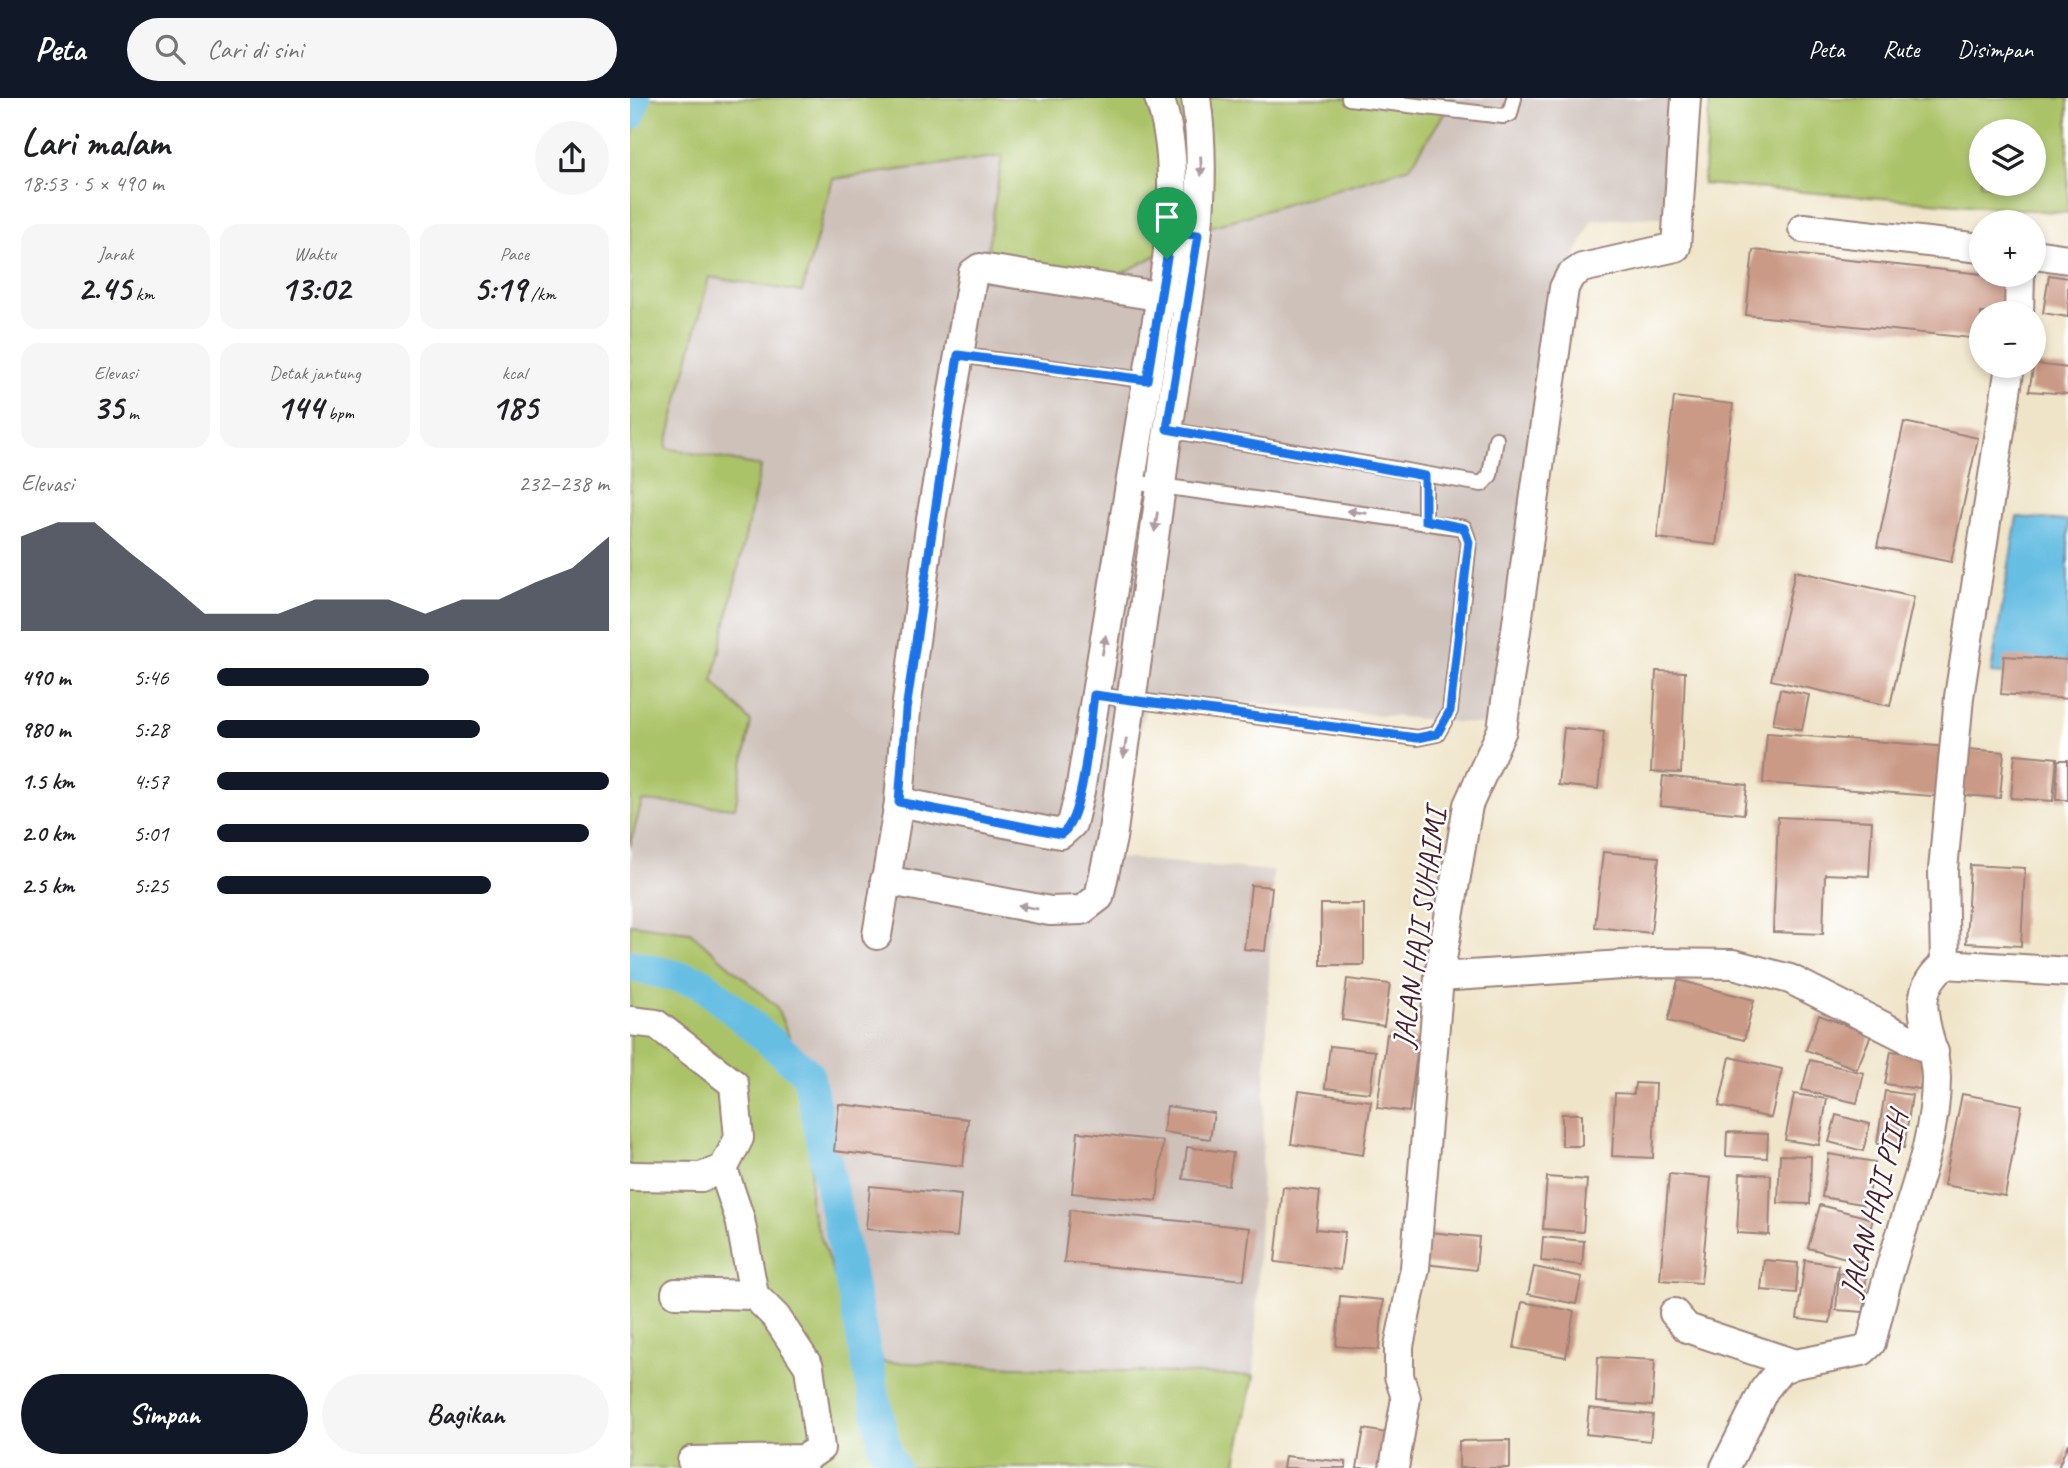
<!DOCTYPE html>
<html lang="id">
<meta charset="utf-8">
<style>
:root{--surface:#fff;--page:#f6f6f6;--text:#202124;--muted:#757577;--accent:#111827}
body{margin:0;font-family:Caveat,sans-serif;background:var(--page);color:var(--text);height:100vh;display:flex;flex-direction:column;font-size:26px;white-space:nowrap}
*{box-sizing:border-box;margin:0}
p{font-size:23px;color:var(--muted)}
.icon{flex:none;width:38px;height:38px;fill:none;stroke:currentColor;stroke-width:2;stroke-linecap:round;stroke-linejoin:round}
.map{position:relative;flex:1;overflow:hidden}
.side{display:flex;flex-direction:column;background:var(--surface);width:630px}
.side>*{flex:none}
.controls{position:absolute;left:1339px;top:21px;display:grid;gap:14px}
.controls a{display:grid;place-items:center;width:77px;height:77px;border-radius:50%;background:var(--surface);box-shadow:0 4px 10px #0003;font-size:35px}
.pin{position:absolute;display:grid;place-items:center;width:60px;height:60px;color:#fff;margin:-72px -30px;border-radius:50% 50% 50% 0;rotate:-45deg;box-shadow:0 0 7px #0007}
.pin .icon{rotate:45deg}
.round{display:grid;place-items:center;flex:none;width:74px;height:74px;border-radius:37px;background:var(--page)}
.headline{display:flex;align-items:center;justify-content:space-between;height:119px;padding:0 21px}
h1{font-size:38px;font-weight:800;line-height:52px}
.stats{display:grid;grid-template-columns:repeat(3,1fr);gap:10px;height:119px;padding:7px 21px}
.stats div{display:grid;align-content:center;border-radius:18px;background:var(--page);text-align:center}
.stats b{font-size:35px;font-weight:800}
.stats small{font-size:19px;font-weight:400}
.stats p{font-size:19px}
.chart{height:196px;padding:14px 21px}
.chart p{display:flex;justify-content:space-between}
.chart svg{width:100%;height:126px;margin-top:7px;fill:var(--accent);opacity:.7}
.button{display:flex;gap:14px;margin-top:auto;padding:14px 21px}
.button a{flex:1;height:80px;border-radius:42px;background:var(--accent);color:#fff;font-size:28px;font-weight:800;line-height:80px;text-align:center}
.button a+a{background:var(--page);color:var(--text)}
ul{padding:0 21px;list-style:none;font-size:23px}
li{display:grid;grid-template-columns:112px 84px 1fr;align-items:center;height:52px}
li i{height:18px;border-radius:9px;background:var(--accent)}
header{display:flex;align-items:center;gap:42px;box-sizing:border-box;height:98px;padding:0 35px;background:var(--accent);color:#fff}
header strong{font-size:33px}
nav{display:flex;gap:38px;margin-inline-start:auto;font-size:24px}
.search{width:490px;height:63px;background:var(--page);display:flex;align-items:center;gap:18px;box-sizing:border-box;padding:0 24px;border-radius:38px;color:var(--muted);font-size:26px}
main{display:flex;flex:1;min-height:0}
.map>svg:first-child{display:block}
</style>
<header>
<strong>Peta</strong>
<div class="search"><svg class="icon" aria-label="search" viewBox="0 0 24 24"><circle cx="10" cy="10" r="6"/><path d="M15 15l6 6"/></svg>Cari di sini</div>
<nav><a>Peta</a><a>Rute</a><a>Disimpan</a></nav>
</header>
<main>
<section class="side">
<div class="headline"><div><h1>Lari malam</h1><p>18:53 · 5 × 490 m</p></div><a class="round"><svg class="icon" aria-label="share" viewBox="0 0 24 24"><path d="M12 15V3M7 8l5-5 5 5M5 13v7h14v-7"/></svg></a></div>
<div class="stats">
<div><p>Jarak</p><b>2.45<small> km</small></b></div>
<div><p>Waktu</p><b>13:02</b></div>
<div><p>Pace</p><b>5:19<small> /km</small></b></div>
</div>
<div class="stats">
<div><p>Elevasi</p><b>35<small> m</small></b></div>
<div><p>Detak jantung</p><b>144<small> bpm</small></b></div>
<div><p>kcal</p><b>185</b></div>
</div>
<div class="chart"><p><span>Elevasi</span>232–238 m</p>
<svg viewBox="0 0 160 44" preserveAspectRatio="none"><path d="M0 44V11L10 6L20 6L30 17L40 27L50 38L60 38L70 38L80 33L90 33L100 33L110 38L120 33L130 33L140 27L150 22L160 11V44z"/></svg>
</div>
<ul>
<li><b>490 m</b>5:46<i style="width:54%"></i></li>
<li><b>980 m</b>5:28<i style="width:67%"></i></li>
<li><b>1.5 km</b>4:57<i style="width:100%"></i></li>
<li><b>2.0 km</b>5:01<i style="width:95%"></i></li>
<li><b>2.5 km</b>5:25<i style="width:70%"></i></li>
</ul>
<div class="button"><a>Simpan</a><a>Bagikan</a></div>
</section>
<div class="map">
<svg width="1438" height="1370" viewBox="0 0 1438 1370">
<rect width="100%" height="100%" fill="#fff"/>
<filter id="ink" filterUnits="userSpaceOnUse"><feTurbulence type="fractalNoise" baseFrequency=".0143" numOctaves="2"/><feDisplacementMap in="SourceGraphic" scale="14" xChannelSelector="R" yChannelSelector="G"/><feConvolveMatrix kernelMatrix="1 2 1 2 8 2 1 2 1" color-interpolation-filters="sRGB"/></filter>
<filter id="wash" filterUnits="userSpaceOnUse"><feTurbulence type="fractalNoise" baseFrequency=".00686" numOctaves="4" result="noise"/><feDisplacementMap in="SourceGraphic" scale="28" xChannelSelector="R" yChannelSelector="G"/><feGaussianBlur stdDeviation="1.57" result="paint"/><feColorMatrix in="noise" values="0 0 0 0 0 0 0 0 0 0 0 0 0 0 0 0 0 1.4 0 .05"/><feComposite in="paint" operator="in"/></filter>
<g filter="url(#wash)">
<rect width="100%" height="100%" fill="#efe4c8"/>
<!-- industrial -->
<polygon fill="#cec1ba" points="824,0 1055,0 1048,118 962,122 931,190 869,628 519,596 479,759 643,773 624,1278 254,1264 215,1210 180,1108 183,994 60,834 0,826 0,748 12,703 105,710 83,584 131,368 36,350 79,179 172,194 203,81 373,58 580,129 779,69"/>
<!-- green -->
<g fill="#abc368" stroke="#7a714a" stroke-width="2" fill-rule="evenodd">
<polygon points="10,0 824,0 780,69 580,129 457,194 353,182 372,58 203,81 172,194 79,179 36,350 131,368 83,583 121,624 105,710 12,703 0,748 0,49"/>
<path d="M1080 0H1438V115L1073 86ZM1351 33H1404V86H1351Z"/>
<polygon points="0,826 60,834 146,908 183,994 180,1108 215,1210 254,1264 624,1278 605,1370 0,1370"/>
</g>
<!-- water -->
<polygon fill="#66bee3" stroke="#586e87" stroke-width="2" points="1387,419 1438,423 1438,581 1361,575"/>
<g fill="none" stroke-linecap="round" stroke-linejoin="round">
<!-- canal -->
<g stroke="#66bee3" stroke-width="32">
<polyline points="0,16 5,0"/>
<polyline points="0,867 71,884 178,976 256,1355 264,1370"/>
</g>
</g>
<g id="blocks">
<!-- building -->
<g fill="#cb9a86">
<polygon points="1123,152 1381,179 1377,215 1351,215 1351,241 1116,217"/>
<polygon points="1419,177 1438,180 1438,219 1413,215"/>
<polygon points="1404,266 1438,270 1438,296 1399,293"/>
<polygon points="1044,299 1103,306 1086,447 1027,440"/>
<polygon points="1274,324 1348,340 1321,464 1247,449"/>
<polygon points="1165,473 1284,499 1260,608 1141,582"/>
<polygon points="1374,558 1438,562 1438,601 1371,596"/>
<polygon points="1026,573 1055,574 1051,675 1021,674"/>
<polygon points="1150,591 1179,597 1172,632 1143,626"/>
<polygon points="934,630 974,634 968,691 928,687"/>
<polygon points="1137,635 1319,649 1315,699 1133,685"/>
<polygon points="1337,651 1374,654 1370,700 1333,697"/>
<polygon points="1385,656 1427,660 1423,703 1381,700"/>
<polygon points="1428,662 1438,662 1438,702 1426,702"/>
<polygon points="1033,678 1117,687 1114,716 1030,708"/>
<polygon points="1148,719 1242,723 1239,778 1195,776 1193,836 1143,834"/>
<polygon points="973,754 1029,759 1021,835 965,829"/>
<polygon points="1340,767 1395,770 1391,848 1336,845"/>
<polygon points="621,787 642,789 635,853 614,851"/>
<rect x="691" y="806" width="43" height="61"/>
<polygon points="717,881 760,886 754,928 712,922"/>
<polygon points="1048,882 1124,902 1114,942 1038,923"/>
<polygon points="1189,917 1241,937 1227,971 1176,952"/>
<polygon points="757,936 789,941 779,1014 747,1010"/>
<polygon points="700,948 745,953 740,995 695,990"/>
<polygon points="1261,953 1295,959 1290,991 1255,986"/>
<polygon points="1100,959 1152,971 1141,1020 1089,1008"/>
<polygon points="1180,962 1234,975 1227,1005 1172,992"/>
<polygon points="1005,985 1026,986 1023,1060 982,1058 985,995 1004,996"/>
<polygon points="669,993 741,1003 733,1057 661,1046"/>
<polygon points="1255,993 1282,997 1274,1050 1247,1046"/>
<polygon points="1164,996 1197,1001 1189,1047 1155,1042"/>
<polygon points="1332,996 1392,1007 1375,1098 1314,1087"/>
<polygon points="209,1006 338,1021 333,1068 204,1053"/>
<polygon points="537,1008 584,1015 580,1041 533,1034"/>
<rect x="932" y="1016" width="20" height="32"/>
<polygon points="1206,1017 1240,1026 1233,1053 1199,1044"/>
<polygon points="448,1034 533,1043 527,1103 442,1095"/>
<polygon points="1097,1034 1138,1036 1137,1060 1096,1058"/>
<polygon points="557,1049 603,1055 598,1087 553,1081"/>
<polygon points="1199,1056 1245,1064 1237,1107 1192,1099"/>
<polygon points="1150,1057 1181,1058 1180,1106 1148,1105"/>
<polygon points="1110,1075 1141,1077 1139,1137 1107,1135"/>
<polygon points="1039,1076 1081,1080 1071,1185 1030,1182"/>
<polygon points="917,1079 957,1082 953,1134 913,1131"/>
<polygon points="240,1088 331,1097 327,1139 236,1131"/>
<polygon points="653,1089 690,1093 686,1131 715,1134 710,1172 645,1164"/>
<polygon points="1190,1107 1243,1121 1231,1164 1178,1150"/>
<polygon points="440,1112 620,1130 614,1182 434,1164"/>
<polygon points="799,1134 849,1139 846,1172 795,1166"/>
<polygon points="913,1139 954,1143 952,1167 911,1163"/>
<polygon points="1134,1162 1168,1165 1166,1195 1131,1192"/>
<polygon points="1175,1162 1208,1167 1200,1225 1167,1221"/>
<polygon points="904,1169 952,1179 946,1206 898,1196"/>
<polygon points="1209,1175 1236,1177 1234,1214 1206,1212"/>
<polygon points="710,1198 753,1202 749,1252 706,1248"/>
<polygon points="892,1204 944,1213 936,1259 884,1250"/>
<polygon points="968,1259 1025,1262 1022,1308 966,1304"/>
<polygon points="959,1310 1023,1317 1020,1343 956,1336"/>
<polygon points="734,1331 768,1337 763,1370 727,1370"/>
<polygon points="880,1342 880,1370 829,1370 829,1343"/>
<polygon points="1438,1345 1438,1370 1428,1370"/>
<polygon points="655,1358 716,1364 716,1370 653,1370"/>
</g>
</g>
</g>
<g filter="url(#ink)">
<use href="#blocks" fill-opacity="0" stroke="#9c827a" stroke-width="2"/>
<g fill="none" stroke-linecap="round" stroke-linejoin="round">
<defs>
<g id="service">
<polyline points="719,0 873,18 880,16 884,0"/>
<polyline points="328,257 521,283"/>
<polyline points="533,331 852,386 860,377 866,341"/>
<polyline points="795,378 795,422"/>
<polyline points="465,597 787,640 807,636 820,613 839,444 834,430 502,384"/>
</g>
<g id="minor">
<polyline points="1173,130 1351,150"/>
<polyline points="1404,156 1438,161"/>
<polyline points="1389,215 1390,177"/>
<path d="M269 704 431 736 442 726 450 693 537 161C543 110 547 49 529 0"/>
<path d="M255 782 420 813 452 812 469 799 482 740 531 389C543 260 585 130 566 0"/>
<polyline points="247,837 269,704 276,612 301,421 343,175 350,170 547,201"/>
<polyline points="1315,866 1313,772 1329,599 1380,268"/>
<polyline points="809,879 1023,865 1103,866 1160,881 1304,954"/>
<polyline points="0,923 26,926 104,986 109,1040 93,1071 71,1079 0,1078"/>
<polyline points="46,1195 124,1197"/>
<polyline points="1044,1215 1057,1230 1165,1266"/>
<polyline points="62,1363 174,1361 190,1350 179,1269 146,1219 124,1197 110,1121 93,1071"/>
<polyline points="764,1370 776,1300 769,1278 769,1248 785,1170 809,879 838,707 872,632 934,190 940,178 952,170 1046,149 1056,0"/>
<path d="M1095 1370 1134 1292 1150 1272 1165 1266 1232 1253 1241 1245C1249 1214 1256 1182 1266 1152 1283 1095 1306 1040 1306 980 1306 937 1272 900 1315 866L1438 874"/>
</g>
</defs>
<!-- service casing -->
<use href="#service" stroke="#9c827a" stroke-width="18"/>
<!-- minor casing -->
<use href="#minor" stroke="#9c827a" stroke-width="32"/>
<!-- service -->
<use href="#service" stroke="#fff" stroke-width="14"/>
<!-- minor -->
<use href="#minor" stroke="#fff" stroke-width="28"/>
</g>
<!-- one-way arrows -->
<defs><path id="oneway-solid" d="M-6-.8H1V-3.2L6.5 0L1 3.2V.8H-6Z" transform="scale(1.75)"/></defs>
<g fill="#ae9aa0">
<use href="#oneway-solid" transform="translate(571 68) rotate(88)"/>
<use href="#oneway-solid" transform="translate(727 414) rotate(-173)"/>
<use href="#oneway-solid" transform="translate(526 424) rotate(98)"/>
<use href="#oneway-solid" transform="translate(474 547) rotate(-80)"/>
<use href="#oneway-solid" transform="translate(495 650) rotate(98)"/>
<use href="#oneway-solid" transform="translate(398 809) rotate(-169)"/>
</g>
</g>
<g fill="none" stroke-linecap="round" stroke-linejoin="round" filter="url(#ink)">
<defs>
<path id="route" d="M541 135 568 137 537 331 795 378V422L834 430 839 444 837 460 820 613 807 636 787 640 464 597C460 625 454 724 431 736L269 704 276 612 328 257 517 282Z"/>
</defs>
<!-- route casing -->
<use href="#route" stroke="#fff" stroke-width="14"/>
<!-- route -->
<use href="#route" stroke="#1a73e8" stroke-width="9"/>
</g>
<g text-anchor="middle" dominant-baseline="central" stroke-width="5" stroke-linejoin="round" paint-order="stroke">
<!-- street labels -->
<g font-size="30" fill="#4a1f2b" stroke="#fff">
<text transform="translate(789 830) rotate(-82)">JALAN HAJI SUHAIMI</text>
<text transform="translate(1244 1106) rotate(-75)">JALAN HAJI PIIH</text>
</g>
</g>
</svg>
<div class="controls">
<a><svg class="icon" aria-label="layers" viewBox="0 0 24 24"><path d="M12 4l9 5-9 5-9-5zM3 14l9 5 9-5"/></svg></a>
<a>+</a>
<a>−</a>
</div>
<div class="pin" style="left:537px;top:161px;background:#1e9e55"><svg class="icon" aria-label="arrive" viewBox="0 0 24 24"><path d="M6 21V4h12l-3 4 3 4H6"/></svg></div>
</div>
</main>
